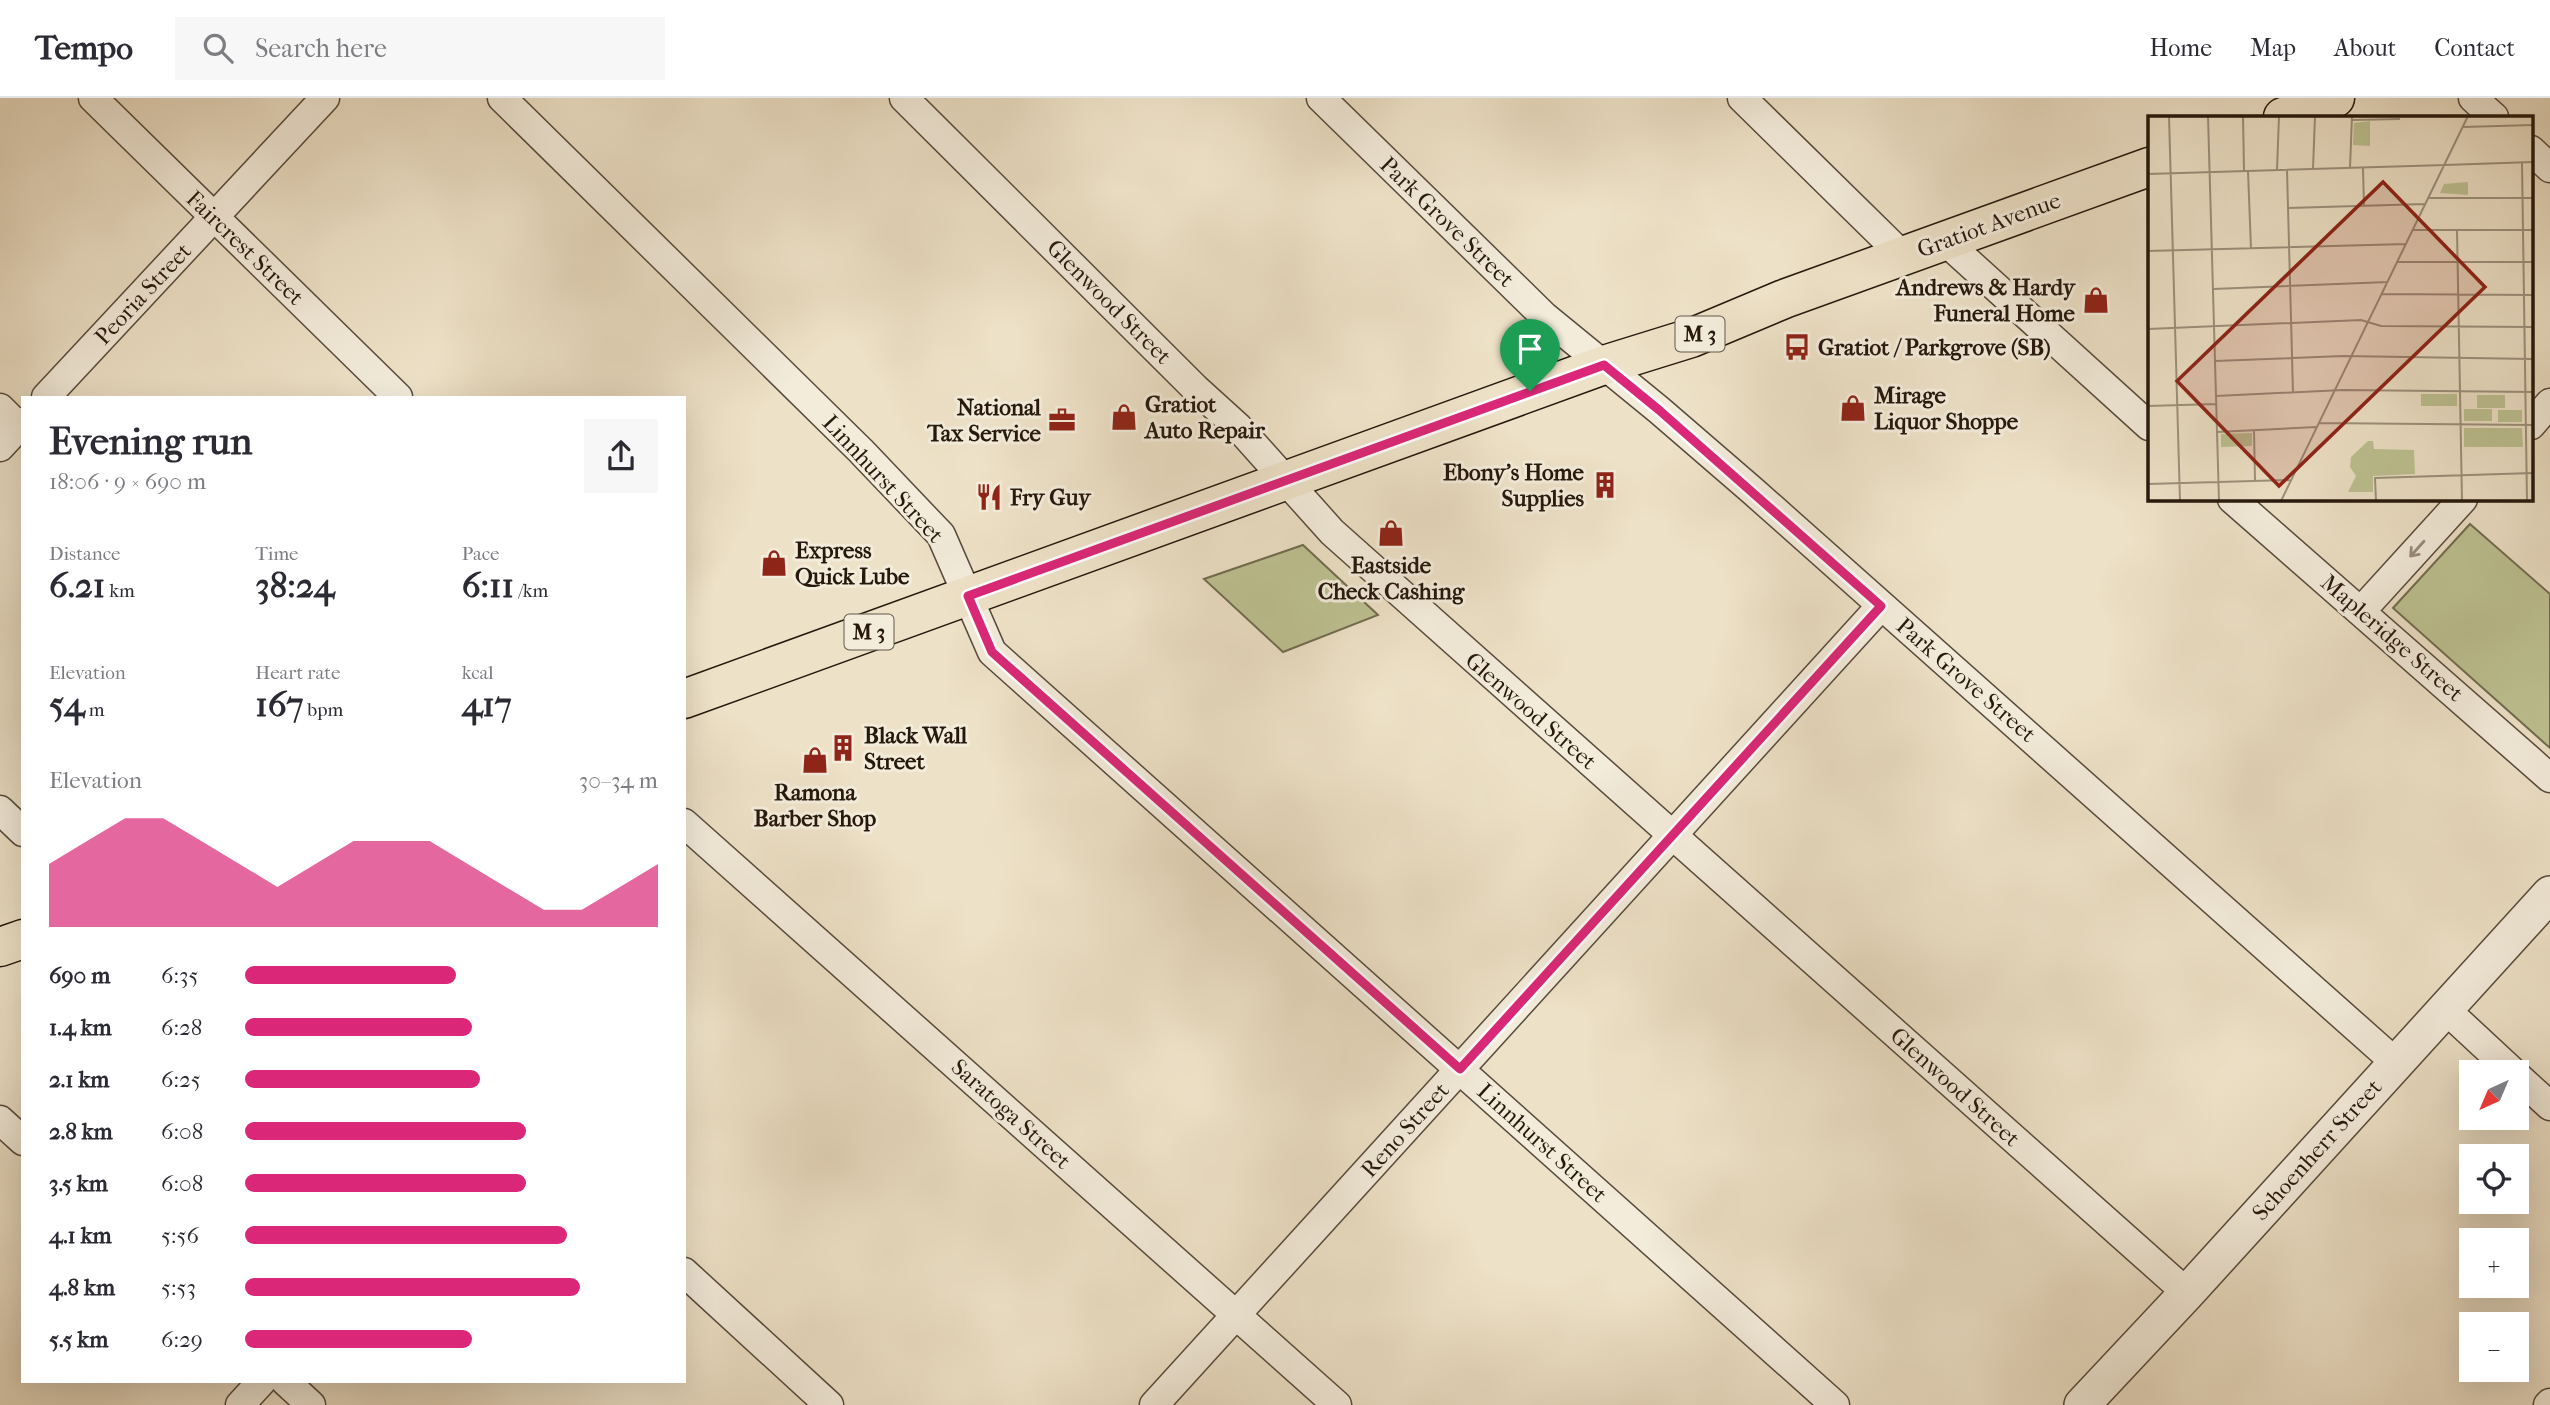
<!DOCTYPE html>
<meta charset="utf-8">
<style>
:root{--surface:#fff;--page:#f7f7f7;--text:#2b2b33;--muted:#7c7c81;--line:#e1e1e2;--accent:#db2777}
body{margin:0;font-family:"IM FELL French Canon",serif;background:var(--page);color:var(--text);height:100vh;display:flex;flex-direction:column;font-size:26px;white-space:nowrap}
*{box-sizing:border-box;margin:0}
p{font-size:23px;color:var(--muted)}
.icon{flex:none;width:38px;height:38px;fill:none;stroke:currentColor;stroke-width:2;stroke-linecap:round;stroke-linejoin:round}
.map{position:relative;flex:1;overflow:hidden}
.panel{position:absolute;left:21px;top:298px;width:665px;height:987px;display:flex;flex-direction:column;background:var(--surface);border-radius:0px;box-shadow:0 7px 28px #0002}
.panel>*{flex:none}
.needle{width:46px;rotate:224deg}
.tools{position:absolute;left:2459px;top:962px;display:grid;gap:14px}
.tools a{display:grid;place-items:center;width:70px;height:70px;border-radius:0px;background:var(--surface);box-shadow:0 7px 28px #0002;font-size:35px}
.pin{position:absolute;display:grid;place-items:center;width:60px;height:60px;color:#fff;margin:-72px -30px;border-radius:50% 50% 50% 0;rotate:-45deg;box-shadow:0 0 7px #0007}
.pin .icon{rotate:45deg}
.round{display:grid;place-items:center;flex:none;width:74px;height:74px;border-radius:0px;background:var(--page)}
.headline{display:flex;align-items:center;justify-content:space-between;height:119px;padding:0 28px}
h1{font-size:38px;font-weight:700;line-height:52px}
.stats{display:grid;grid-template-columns:repeat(3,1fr);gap:10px;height:119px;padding:7px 28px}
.stats div{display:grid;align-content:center}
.stats b{font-size:35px;font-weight:700}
.stats small{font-size:19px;font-weight:400}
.stats p{font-size:19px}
.chart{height:196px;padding:14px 28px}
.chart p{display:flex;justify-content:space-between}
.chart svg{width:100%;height:126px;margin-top:7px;fill:var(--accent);opacity:.7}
ul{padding:0 28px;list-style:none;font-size:23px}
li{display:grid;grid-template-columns:112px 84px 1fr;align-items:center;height:52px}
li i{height:18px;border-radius:9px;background:var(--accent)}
header{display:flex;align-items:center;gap:42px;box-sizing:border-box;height:98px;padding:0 35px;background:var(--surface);border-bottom:2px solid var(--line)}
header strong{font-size:33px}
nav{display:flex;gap:38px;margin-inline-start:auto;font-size:24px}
.search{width:490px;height:63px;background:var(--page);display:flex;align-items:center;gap:18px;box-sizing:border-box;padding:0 24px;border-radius:0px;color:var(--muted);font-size:26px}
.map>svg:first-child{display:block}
</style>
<header>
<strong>Tempo</strong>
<div class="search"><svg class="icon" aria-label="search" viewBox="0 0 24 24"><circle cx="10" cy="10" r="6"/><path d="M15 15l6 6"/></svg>Search here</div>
<nav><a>Home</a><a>Map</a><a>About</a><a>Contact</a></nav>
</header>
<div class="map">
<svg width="2550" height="1307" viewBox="0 0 2550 1307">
<rect width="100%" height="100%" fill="#ede1c7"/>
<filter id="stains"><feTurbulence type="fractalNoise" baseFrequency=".00286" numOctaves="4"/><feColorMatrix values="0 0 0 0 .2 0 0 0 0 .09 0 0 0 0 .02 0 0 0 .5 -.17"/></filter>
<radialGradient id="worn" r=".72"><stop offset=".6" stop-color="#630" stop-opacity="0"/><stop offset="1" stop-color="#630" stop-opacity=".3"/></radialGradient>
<!-- green -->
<g fill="#bdc192" stroke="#726c50" stroke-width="2">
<polygon points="2470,426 2550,496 2550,650 2393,510"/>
<polygon points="1303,447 1378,517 1283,554 1204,481"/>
</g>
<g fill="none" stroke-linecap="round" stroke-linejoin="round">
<defs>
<g id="minor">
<polyline points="93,0 398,299"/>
<polyline points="502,0 861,353 941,437 992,554 1835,1307"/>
<polyline points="904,0 1195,290 1238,329 1332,434 2187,1195"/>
<polyline points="1321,0 1544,218 1659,312 1754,394 2396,965"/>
<polyline points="1742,0 1903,158"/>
<polyline points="2473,0 2494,19"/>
<polyline points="2531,52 2550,70"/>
<polyline points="1945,143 2149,328"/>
<polyline points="46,299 325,0"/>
<polyline points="0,310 23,333"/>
<polyline points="2531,327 2550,305"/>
<polyline points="0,349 23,324"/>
<polyline points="2232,401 2550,680"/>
<polyline points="2362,512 2463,401"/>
<polyline points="0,712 23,734"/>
<polyline points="684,725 1337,1307"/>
<polyline points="2445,911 2514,975"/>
<polyline points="2516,977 2550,1008"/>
<polyline points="0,1022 23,1043"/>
<polyline points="684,1174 829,1307"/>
<polyline points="285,1283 311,1307"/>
<polyline points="240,1307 262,1283"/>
<polyline points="1154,1307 1881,508"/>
<polyline points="2548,1307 2550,1305"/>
</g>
<polyline id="tertiary" points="2082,1307 2187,1195 2550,796"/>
<g id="primary">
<polyline points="2283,19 2335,0"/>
<polyline points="684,601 1604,267 1691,240 1784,201 2149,69"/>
<polyline points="0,849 23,841"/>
</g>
</defs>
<!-- minor casing -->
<use href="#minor" stroke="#584a3c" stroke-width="31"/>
<!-- tertiary casing -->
<use href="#tertiary" stroke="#584a3c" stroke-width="38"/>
<!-- primary casing -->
<use href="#primary" stroke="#26180d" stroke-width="41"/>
<!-- minor -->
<use href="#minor" stroke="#f3ecdb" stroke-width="28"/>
<!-- tertiary -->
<use href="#tertiary" stroke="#f3ecdb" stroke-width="35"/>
<!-- primary -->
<use href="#primary" stroke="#ede1c7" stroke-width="38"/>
</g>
<!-- one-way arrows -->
<defs><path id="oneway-shaft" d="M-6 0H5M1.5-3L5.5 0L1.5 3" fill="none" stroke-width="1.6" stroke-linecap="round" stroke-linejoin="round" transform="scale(1.75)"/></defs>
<use stroke="#978d7e" href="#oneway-shaft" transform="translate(2417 451) rotate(132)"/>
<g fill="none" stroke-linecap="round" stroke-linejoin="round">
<defs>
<polygon id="route" points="1604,267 1659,312 1881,508 1460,971 992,554 968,498"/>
</defs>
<!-- route casing -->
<use href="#route" stroke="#fff" stroke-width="14"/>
<!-- route -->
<use href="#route" stroke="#db2777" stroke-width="9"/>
</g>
<!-- icons -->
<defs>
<symbol id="shop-bare" viewBox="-9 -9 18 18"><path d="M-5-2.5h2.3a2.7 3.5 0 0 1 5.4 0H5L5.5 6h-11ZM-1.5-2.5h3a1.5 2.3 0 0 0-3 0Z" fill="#8f2418" stroke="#f3ecdb" stroke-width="2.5" paint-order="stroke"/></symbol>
<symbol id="bus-bare" viewBox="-9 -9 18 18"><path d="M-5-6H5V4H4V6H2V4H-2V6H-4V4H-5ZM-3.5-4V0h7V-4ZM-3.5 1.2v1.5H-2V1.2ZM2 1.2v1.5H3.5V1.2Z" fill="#8f2418" stroke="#f3ecdb" stroke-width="2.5" paint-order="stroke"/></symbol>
<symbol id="office-bare" viewBox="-9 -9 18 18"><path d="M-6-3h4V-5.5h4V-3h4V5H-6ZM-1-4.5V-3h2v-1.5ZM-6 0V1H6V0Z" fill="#8f2418" stroke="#f3ecdb" stroke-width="2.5" paint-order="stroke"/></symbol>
<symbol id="building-bare" viewBox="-9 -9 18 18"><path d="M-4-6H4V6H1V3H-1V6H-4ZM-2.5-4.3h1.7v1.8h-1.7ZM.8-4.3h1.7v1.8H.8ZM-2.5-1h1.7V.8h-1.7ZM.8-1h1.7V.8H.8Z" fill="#8f2418" stroke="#f3ecdb" stroke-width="2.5" paint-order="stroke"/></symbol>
<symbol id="restaurant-bare" viewBox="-9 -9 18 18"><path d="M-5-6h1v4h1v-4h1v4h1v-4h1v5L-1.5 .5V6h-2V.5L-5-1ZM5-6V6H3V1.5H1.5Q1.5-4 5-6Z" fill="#8f2418" stroke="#f3ecdb" stroke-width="2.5" paint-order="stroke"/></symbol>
</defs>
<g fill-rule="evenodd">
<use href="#shop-bare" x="2077" y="183" width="38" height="38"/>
<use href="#bus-bare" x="1778" y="230" width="38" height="38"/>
<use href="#shop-bare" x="1834" y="291" width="38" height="38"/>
<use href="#shop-bare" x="1105" y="300" width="38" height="38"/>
<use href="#office-bare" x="1043" y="303" width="38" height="38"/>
<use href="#building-bare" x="1586" y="368" width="38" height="38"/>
<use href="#restaurant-bare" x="970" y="380" width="38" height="38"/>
<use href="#shop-bare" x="1372" y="416" width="38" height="38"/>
<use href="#shop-bare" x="755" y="446" width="38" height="38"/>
<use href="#building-bare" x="824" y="631" width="38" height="38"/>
<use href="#shop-bare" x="796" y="643" width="38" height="38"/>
</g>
<g text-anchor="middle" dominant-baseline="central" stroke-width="6" stroke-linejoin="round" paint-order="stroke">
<!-- shield labels -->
<g fill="#f3ecdb" stroke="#64584b" stroke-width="2">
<rect x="1675.5" y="218.5" width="49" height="35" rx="5"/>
<rect x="844.5" y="516.5" width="49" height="35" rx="5"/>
</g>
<g font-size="21" font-weight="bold" fill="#26180d">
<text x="1700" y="236">M 3</text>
<text x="869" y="534">M 3</text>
</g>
<!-- street labels -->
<g font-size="23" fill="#26180d" stroke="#f3ecdb">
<text transform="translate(1447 124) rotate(44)">Park Grove Street</text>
<text transform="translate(1989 127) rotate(-20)">Gratiot Avenue</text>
<text transform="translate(245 150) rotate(44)">Faircrest Street</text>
<text transform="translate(143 196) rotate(-47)">Peoria Street</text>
<text transform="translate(1109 204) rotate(45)">Glenwood Street</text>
<text transform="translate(883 381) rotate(47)">Linnhurst Street</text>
<text transform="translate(2392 540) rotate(41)">Mapleridge Street</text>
<text transform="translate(1966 582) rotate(41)">Park Grove Street</text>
<text transform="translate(1531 613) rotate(41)">Glenwood Street</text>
<text transform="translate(1955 989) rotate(42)">Glenwood Street</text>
<text transform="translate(1011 1016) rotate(42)">Saratoga Street</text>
<text transform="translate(1405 1032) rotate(-48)">Reno Street</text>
<text transform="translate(1542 1045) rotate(42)">Linnhurst Street</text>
<text transform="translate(2317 1052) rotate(-48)">Schoenherr Street</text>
</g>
<!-- poi labels -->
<g font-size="23" font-weight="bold" fill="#26180d" stroke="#f3ecdb" text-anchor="start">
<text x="2075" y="189" text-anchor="end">Andrews &amp; Hardy<tspan x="2075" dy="26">Funeral Home</tspan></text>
<text x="1818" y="249">Gratiot / Parkgrove (SB)</text>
<text x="1874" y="297">Mirage<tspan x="1874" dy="26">Liquor Shoppe</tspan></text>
<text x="1145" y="306">Gratiot<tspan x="1145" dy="26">Auto Repair</tspan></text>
<text x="1041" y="309" text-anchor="end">National<tspan x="1041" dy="26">Tax Service</tspan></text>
<text x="1584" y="374" text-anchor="end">Ebony's Home<tspan x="1584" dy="26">Supplies</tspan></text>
<text x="1010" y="399">Fry Guy</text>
<text x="795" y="452">Express<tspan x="795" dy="26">Quick Lube</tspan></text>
<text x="1391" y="467" text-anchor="middle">Eastside<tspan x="1391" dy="26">Check Cashing</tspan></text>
<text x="864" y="637">Black Wall<tspan x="864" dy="26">Street</tspan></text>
<text x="815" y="694" text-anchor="middle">Ramona<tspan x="815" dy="26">Barber Shop</tspan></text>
</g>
</g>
<!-- overview -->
<g transform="translate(2148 18)">
<rect width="385" height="385" fill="#ede1c7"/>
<path d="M222 5V30L205 29 206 7ZM320 66V79L292 77 296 68ZM273 278H309V290H273ZM329 279H357V292H329ZM316 293H344V305H316ZM350 294H374V306H350ZM316 312H374L375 331H316ZM104 317V330L73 331V318ZM220 325H225L226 333 266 334 267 358 225 360V376H200L208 360 202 351 203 341Z" fill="#bdc192"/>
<path fill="none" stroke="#9d917d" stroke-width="2" d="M21 0 32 385M60 0 71 385M95 0 96 55M204 4 252 3M315 11 385 9M374 47 379 385M297 49 385 46M202 52 204 0M215 52 216 90M165 53 167 0M129 54 131 0M139 54 145 277M100 55 103 133M0 58 297 49M281 82H385M140 92 277 88M265 114H385M309 114 314 385M0 135 258 128M249 146H385M65 173 240 166M234 178 385 179M0 213 213 204 233 210 385 211M67 245 195 240 385 243M68 280 195 274 385 276M0 290 68 288M171 307 385 309M106 314 107 365M69 316 168 311M0 368 143 364M133 385 320 0M228 385 227 362 385 357"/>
<path fill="#8f2418" fill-opacity="0.15" stroke="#8f2418" stroke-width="3.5" d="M235 66 337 171 131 370 29 265Z"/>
<rect width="385" height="385" fill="none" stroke="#26180d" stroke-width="3.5"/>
</g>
<rect width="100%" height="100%" filter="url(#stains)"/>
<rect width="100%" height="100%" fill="url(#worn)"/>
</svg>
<div class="tools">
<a><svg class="needle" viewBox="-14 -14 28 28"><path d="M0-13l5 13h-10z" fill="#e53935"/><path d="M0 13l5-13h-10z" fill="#7c7c81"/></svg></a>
<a><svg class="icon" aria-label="locate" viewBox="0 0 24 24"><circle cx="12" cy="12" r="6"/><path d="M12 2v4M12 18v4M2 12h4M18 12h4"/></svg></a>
<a>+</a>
<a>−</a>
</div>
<div class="pin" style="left:1530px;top:293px;background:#1e9e55"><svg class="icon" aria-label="arrive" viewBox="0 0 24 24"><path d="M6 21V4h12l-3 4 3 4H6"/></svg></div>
<section class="panel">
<div class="headline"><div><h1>Evening run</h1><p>18:06 · 9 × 690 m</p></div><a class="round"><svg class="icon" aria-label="share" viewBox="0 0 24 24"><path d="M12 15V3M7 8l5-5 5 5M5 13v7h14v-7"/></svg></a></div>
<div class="stats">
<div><p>Distance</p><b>6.21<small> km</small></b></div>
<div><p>Time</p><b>38:24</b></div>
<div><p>Pace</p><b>6:11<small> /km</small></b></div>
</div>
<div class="stats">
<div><p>Elevation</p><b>54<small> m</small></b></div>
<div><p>Heart rate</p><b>167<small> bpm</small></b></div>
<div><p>kcal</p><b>417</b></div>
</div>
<div class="chart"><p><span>Elevation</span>30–34 m</p>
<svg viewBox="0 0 160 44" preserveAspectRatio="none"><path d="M0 44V22L10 14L20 6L30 6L40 14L50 22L60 30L70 22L80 14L90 14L100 14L110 22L120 30L130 38L140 38L150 30L160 22V44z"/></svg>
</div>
<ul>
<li><b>690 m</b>6:35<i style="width:51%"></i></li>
<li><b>1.4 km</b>6:28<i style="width:55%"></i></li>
<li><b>2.1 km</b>6:25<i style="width:57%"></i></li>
<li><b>2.8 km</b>6:08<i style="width:68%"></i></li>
<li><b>3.5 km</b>6:08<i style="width:68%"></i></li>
<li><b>4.1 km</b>5:56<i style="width:78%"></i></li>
<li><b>4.8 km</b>5:53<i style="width:81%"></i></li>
<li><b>5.5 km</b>6:29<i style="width:55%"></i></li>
</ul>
</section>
</div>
